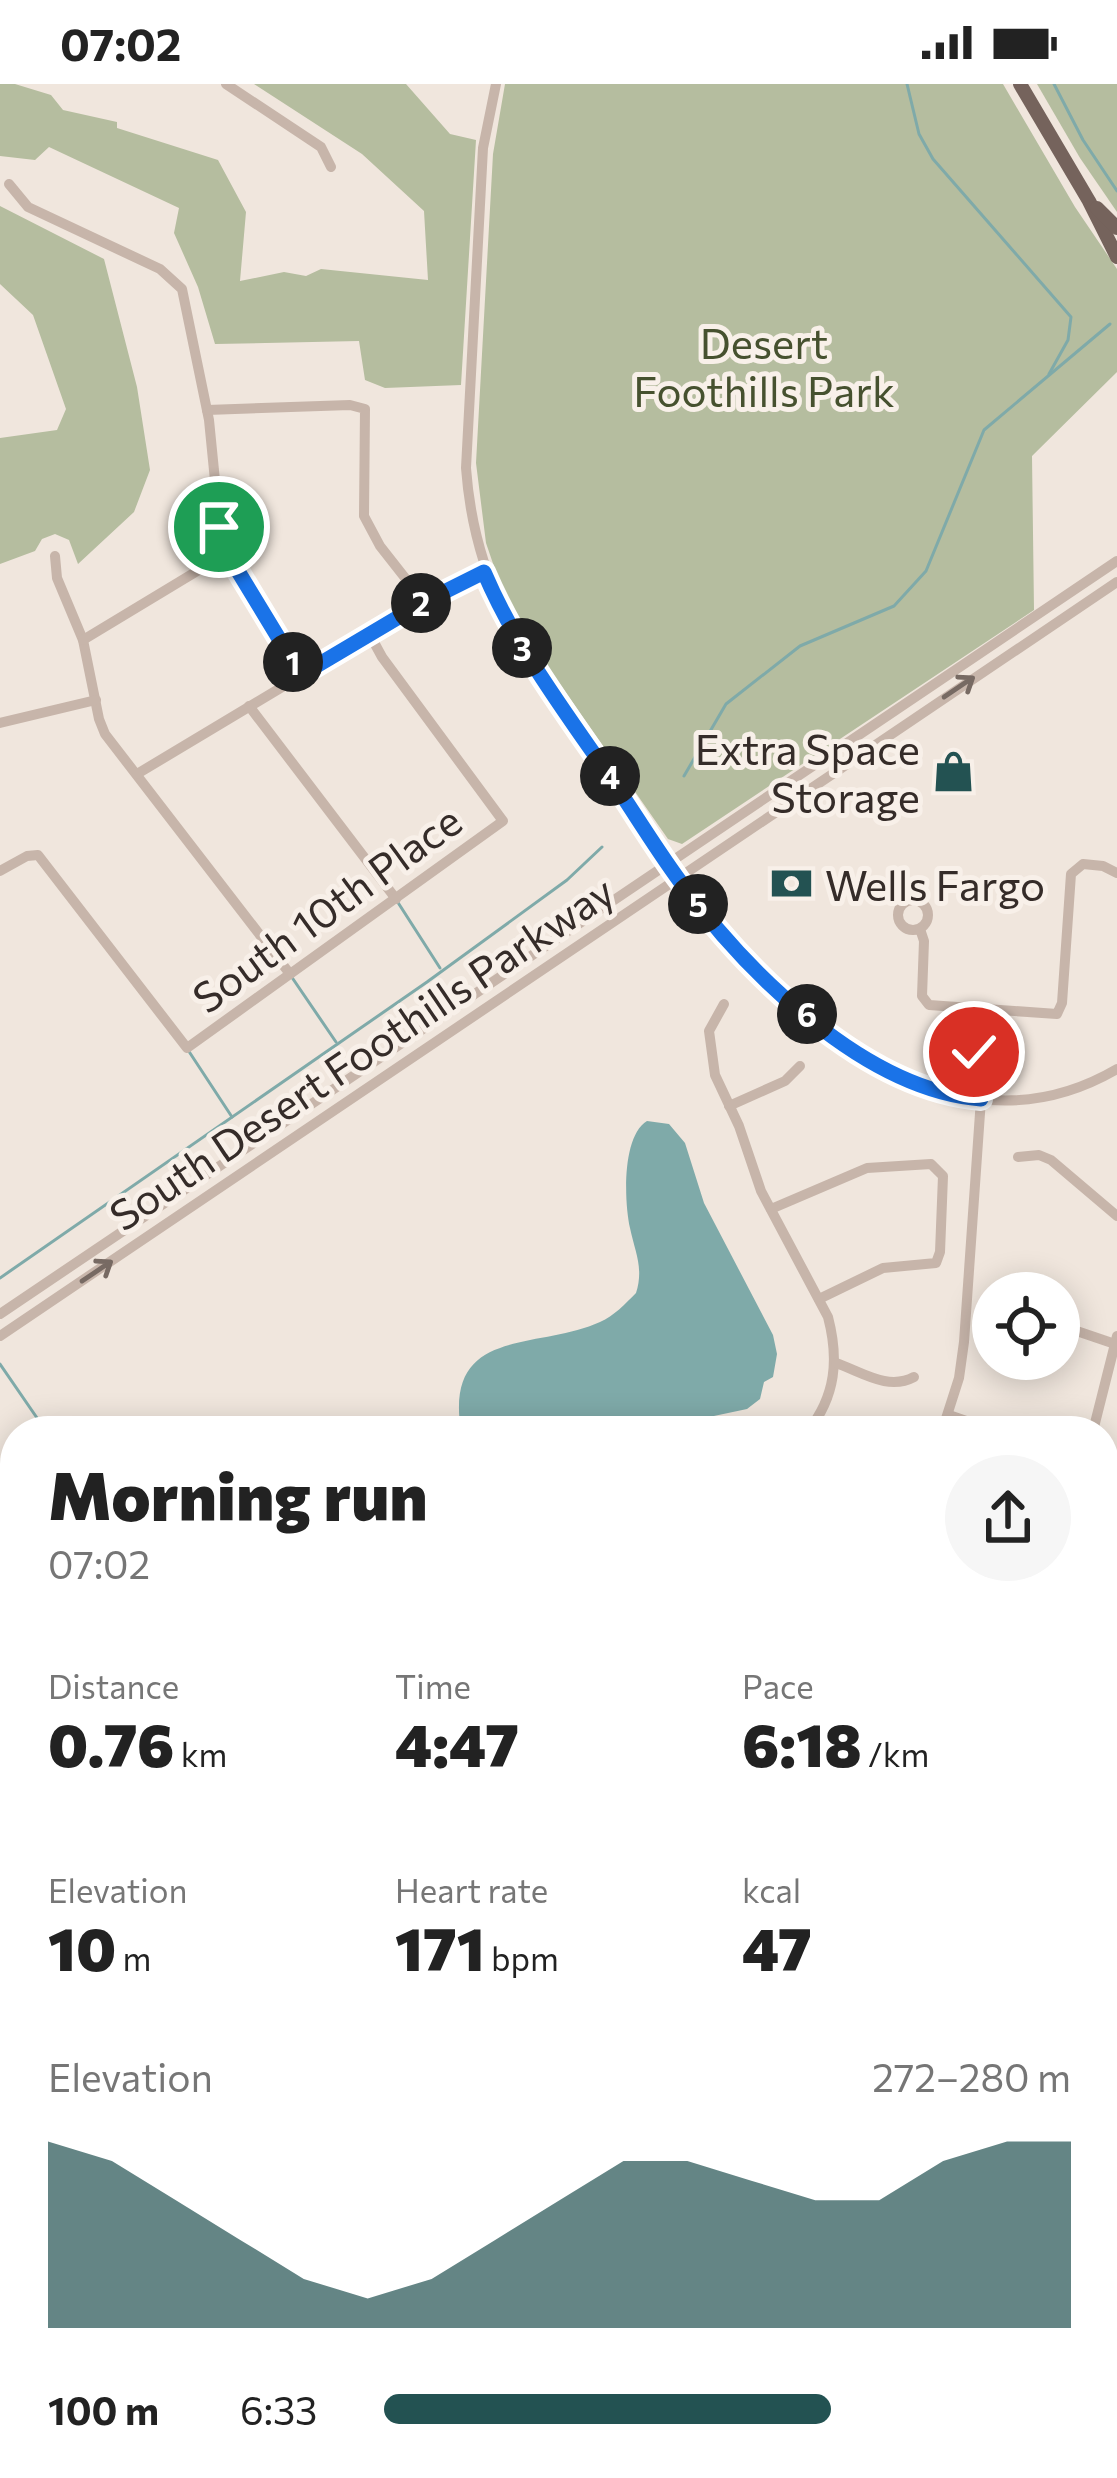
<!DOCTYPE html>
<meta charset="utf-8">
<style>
:root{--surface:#fff;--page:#f6f6f6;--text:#222;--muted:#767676;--accent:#235252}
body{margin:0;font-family:Commissioner,sans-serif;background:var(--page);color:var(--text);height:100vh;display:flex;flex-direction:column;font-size:45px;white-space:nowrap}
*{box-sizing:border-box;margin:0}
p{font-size:39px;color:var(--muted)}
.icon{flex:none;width:66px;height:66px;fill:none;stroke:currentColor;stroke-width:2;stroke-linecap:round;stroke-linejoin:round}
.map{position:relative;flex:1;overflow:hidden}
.details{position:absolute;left:0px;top:1332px;width:1119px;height:1062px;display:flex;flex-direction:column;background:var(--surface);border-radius:48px 48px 0 0;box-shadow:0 6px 30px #0003}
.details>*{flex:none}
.fabs{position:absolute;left:972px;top:1188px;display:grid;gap:24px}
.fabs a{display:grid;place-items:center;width:108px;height:108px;border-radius:50%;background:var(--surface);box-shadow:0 6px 30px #0003;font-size:60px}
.pin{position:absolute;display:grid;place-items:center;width:102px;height:102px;color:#fff;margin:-51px;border:6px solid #fff;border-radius:50%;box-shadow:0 3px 12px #0007}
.km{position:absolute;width:60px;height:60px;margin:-30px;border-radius:50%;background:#222;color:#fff;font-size:33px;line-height:60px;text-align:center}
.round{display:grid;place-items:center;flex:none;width:126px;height:126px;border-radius:63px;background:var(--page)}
.overview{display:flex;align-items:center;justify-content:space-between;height:204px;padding:0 48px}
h1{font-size:66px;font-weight:800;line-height:90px}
.metrics{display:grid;grid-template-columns:repeat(3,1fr);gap:18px;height:204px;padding:12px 48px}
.metrics div{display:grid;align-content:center}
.metrics b{font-size:60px;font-weight:800}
.metrics small{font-size:33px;font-weight:400}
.metrics p{font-size:33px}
.chart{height:336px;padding:24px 48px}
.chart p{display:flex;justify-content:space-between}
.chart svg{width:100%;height:216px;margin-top:12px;fill:var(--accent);opacity:.7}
ul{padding:0 48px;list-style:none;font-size:39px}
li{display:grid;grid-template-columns:192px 144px 1fr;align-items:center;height:90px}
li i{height:30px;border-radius:15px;background:var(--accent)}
.status{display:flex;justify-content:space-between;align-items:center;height:84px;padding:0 60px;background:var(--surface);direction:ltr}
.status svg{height:33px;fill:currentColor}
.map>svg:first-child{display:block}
</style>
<div class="status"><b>07:02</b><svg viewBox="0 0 49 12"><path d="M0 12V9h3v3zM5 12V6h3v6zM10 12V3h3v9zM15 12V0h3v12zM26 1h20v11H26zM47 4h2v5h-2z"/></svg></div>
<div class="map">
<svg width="1117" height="2394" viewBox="0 0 1117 2394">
<rect width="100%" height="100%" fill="#f0e6dd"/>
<!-- green -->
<g fill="#b5bd9f">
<polygon points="0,0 15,0 51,11 63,26 117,38 117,44 218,76 246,128 240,197 284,188 306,192 321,185 428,196 424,127 362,70 254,0 406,0 450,50 476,56 461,301 385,304 365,296 359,257 215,260 198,203 174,149 179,124 49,63 35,76 0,72"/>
<polygon points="505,0 1003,0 1075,123 1117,185 1117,288 1032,372 1034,526 682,760 668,755 525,550 501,503 486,459 476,379 493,70"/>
<polygon points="1037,0 1117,0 1117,128 1080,74"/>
<polygon points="0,122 104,175 137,303 150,386 134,428 78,480 69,456 55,450 42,455 35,467 0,480 0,354 57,346 66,325 33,231 0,200"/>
<polygon points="15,1402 15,1647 0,1657 0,1412"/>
<polygon points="1117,1493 1117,1601 1104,1604 1104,1502"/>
<polygon points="1104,1986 1117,1997 1117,2148 1104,2142"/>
<path d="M0 2029C18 2056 23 2085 0 2110Z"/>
<polygon points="15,2311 15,2379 161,2379 152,2394 0,2394 0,2335"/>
<polygon points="617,2379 715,2379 719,2394 622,2394"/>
</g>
<!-- water -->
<path fill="#7faaa9" d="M647 1037 669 1040 685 1059 704 1119 773 1251 777 1270 773 1293 764 1298 760 1315 747 1325 643 1347H461C444 1241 537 1267 600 1238 614 1232 625 1220 636 1209 644 1184 635 1168 630 1144 624 1117 622 1052 647 1037Z"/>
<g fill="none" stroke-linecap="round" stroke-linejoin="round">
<!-- stream -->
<g stroke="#7faaa9" stroke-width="3">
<polyline points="907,0 919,50 933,75 1071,233 1068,256 1049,290"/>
<polyline points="1054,0 1083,56 1117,107"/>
<polyline points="684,692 726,620 800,562 894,522 926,487 984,346 1110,240"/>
<polyline points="397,817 440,884"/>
<polyline points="291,892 336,958"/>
<polyline points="188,966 232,1033"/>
<polyline points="0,1194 427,898 567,796 602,763"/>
<polyline points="0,1280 46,1347"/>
<polyline points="0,1677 15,1672"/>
</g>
<!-- minor -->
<g stroke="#c7b5aa" stroke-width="10">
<polyline points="226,0 321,63 331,83"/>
<path d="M496 0 483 64 466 384C476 522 542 592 616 701 638 734 658 768 681 800 779 928 948 1084 1117 985"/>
<polyline points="9,100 28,123 160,185 182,205 209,336 221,457 301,591"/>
<polyline points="207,326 350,321 365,325 364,432 380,462 424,518"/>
<polyline points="55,472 57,494 83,556 99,635 105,650 290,890"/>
<polyline points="83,556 227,469"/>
<polyline points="249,622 396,815"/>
<polyline points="0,639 96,616"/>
<polyline points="137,690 424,518 484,488"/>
<polyline points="0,787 27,772 38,771 187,964 503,737 382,573 370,551"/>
<circle cx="913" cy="831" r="15"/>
<polyline points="920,845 924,857 922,912 929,921 1057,930 1062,919 1071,790 1083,780 1103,782 1117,789"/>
<path d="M724 920 709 947 715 991 739 1042 761 1107 828 1233C839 1275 836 1312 808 1347"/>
<polyline points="981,960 984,926"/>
<polyline points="993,961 996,927"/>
<polyline points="729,1022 785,997 800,982"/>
<polyline points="1018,1073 1039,1071 1051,1076 1117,1132"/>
<polyline points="771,1125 867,1084 931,1080 943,1092 940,1168 936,1179 883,1184 819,1215"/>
<polyline points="0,1230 1117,477"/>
<polyline points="1059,1241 1115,1260"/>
<polyline points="0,1252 1117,498"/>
<path d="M836 1279C862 1288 888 1307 914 1293"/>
<polyline points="949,1331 995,1347"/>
<polyline points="818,1334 840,1347"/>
<polyline points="942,1347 959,1294 964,1258 981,1015 972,972 981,960 993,961 1001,969 1001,981 981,1015"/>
<polyline points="1093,1347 1117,1252"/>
<polyline points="1104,1748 1117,1783"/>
<polyline points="0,1755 15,1776"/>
<polyline points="0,1910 15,1931"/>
<polyline points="1104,1931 1117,1939"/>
<polyline points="1104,2131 1117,2124"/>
<polyline points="0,2208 15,2185"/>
<polyline points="436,2379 447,2394"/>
<polyline points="779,2379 782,2394"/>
<polyline points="904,2379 908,2394"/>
<polyline points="245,2394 268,2379"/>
<polyline points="492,2394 507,2379"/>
<polyline points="1042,2394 1042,2379"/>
</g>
<!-- major -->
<g stroke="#75635c" stroke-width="14">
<polyline points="1020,0 1089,117 1117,173"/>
<polyline points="1097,124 1117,144"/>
</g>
</g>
<!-- one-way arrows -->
<defs><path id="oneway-shaft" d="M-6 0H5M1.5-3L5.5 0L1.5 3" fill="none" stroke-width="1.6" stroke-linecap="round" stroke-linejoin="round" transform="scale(3)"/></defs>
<g stroke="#776a63">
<use href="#oneway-shaft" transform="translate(959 603) rotate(-34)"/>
<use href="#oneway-shaft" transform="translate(97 1187) rotate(-34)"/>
</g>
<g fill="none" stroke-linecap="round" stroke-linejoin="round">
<defs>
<path id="route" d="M219 443 227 469 301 591 424 518 484 488C515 561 563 625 608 690 632 725 654 762 679 796 745 887 864 1006 981 1015L971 979 974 968"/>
</defs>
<!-- route casing -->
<use href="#route" stroke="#fff" stroke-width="24"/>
<!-- route -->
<use href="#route" stroke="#1a73e8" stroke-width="15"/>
</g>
<!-- icons -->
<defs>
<symbol id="shop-bare" viewBox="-9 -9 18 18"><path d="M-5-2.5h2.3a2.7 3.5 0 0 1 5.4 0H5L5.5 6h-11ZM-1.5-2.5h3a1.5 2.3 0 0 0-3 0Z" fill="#235252" stroke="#f8f0e9" stroke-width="2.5" paint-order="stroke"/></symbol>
<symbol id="bank-bare" viewBox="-9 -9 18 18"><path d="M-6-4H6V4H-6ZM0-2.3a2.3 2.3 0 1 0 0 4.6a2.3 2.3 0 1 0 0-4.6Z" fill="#235252" stroke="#f8f0e9" stroke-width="2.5" paint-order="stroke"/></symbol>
</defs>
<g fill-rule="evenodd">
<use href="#shop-bare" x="924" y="658" width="59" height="59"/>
<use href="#bank-bare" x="762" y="770" width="59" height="59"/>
</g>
<g text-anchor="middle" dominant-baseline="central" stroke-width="10" stroke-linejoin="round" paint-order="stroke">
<!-- park labels -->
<g font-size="42" fill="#46512f" stroke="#f8f0e9">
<text x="764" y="258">Desert<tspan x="764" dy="48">Foothills Park</tspan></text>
</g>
<!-- poi labels -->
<g font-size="42" fill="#352c29" stroke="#f8f0e9" text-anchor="end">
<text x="920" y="664">Extra Space<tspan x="920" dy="48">Storage</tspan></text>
<text x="825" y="800" text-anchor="start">Wells Fargo</text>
</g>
<!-- street labels -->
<g font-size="42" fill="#352c29" stroke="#f8f0e9">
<text transform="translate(326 824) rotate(-36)">South 10th Place</text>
<text transform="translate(361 968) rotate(-34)">South Desert Foothills Parkway</text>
</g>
</g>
</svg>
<div class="fabs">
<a><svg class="icon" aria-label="locate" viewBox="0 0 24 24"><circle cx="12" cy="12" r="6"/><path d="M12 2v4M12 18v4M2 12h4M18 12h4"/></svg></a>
</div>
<div class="pin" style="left:219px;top:443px;background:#1e9e55"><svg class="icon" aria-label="arrive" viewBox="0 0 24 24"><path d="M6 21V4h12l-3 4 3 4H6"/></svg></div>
<div class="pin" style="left:974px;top:968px;background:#d93025"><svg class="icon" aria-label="check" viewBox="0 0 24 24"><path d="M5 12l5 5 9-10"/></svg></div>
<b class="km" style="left:293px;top:578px">1</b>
<b class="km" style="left:421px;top:519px">2</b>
<b class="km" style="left:522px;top:564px">3</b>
<b class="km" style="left:610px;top:692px">4</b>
<b class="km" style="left:698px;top:820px">5</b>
<b class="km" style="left:807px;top:930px">6</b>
<section class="details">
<div class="overview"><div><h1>Morning run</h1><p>07:02</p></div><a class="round"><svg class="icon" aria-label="share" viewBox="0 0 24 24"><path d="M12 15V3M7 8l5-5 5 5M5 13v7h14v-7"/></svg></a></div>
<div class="metrics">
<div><p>Distance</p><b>0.76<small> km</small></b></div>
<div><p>Time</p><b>4:47</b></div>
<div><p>Pace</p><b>6:18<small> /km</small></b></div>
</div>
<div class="metrics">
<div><p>Elevation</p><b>10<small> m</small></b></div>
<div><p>Heart rate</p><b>171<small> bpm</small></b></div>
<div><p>kcal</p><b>47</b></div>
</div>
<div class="chart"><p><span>Elevation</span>272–280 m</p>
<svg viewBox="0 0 160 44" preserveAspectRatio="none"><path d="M0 44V6L10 10L20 18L30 26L40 34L50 38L60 34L70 26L80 18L90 10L100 10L110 14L120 18L130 18L140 10L150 6L160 6V44z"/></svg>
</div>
<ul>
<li><b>100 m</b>6:33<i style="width:65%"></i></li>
</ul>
</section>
</div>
